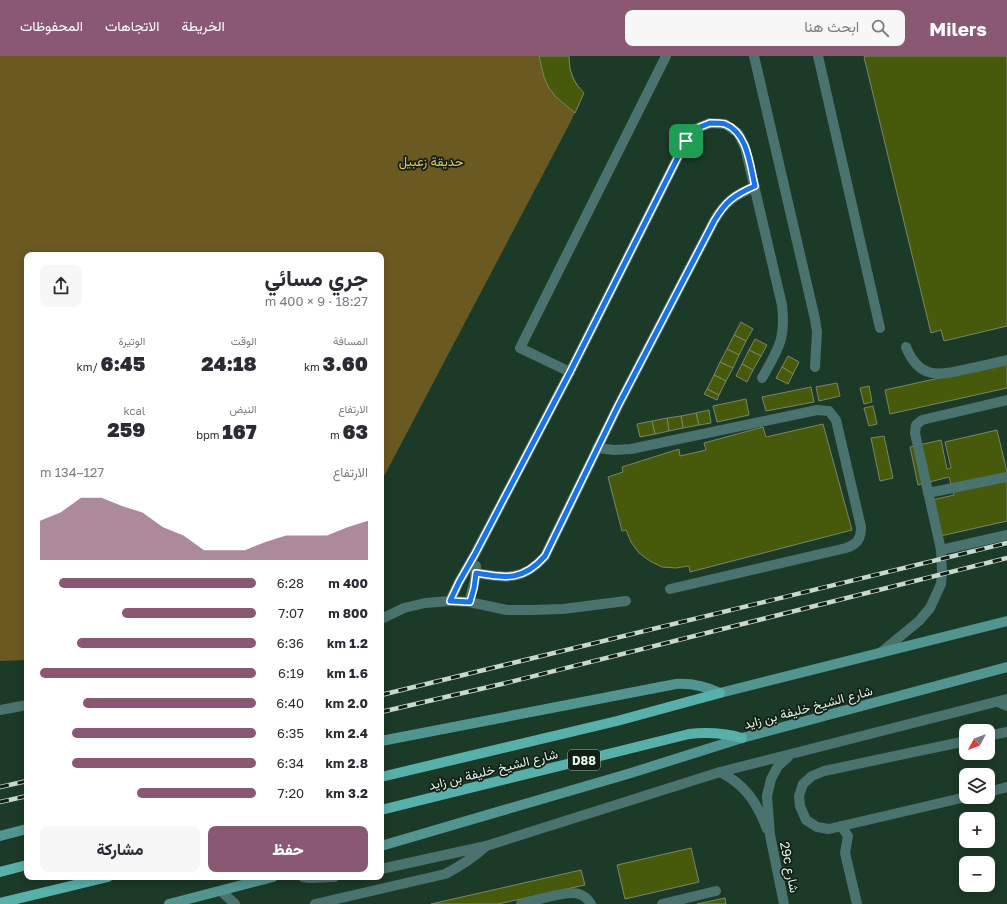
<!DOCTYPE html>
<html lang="ar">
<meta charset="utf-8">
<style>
:root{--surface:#fff;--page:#f7f7f7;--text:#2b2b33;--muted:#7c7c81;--accent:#8a5872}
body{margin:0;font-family:"Golos Text",Vazirmatn,sans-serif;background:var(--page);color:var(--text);direction:rtl;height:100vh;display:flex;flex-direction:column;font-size:15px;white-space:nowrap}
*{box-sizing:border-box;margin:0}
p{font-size:13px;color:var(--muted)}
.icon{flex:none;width:22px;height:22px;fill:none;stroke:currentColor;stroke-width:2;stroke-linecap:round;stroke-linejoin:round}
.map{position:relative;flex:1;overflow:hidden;direction:ltr}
.side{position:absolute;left:24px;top:196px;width:360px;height:628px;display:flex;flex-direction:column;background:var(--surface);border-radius:8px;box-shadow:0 2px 10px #0003;direction:rtl}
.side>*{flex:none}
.needle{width:26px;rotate:229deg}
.tools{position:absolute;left:959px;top:668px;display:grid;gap:8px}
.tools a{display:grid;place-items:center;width:36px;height:36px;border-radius:8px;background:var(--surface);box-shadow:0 2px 10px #0003;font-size:20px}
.pin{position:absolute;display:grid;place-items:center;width:34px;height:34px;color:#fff;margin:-17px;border-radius:8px;box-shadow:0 2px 6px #0006}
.round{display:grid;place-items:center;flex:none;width:42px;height:42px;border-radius:8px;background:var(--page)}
.head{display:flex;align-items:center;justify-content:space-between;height:68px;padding:0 16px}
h1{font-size:22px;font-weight:800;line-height:30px}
.figures{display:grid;grid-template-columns:repeat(3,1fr);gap:6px;height:68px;padding:4px 16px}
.figures div{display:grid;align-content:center}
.figures b{font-size:20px;font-weight:800}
.figures small{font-size:11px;font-weight:400}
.figures p{font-size:11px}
.chart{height:112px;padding:8px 16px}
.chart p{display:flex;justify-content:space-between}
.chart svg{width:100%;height:72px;margin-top:4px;fill:var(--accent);opacity:.7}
.button{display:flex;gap:8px;margin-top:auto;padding:8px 16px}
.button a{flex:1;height:46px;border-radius:8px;background:var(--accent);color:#fff;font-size:16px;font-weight:800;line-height:46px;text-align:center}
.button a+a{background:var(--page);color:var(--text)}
ul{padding:0 16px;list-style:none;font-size:13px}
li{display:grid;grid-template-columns:64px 48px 1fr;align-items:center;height:30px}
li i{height:10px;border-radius:5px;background:var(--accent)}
header{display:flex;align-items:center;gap:24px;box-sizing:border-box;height:56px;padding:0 20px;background:var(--accent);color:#fff}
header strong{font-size:19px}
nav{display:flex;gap:22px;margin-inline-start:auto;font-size:14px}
.search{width:280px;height:36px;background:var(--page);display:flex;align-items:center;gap:10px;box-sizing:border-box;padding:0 14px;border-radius:8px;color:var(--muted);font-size:15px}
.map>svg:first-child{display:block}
</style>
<header>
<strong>Milers</strong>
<div class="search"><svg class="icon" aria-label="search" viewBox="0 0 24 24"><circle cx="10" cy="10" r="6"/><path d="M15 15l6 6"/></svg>ابحث هنا</div>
<nav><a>الخريطة</a><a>الاتجاهات</a><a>المحفوظات</a></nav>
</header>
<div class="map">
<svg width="1007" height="848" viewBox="0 0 1007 848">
<rect width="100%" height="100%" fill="#1c3a28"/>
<!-- green -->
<path fill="#6b5922" d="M0 0H569C570 15 573 25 584 37L571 65 381 426V199H27V604L0 605Z"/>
<!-- building -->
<g fill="#475a0c" stroke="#7b8667">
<polygon points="539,0 569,0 570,13 573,22 577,29 584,37 575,57 556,41 549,32 544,21"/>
<polygon points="867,0 1007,0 1007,270 944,285 941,274 931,277 864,1"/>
<polygon points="741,266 753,273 746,285 734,279"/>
<polygon points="734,279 746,285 739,299 727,293"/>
<polygon points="755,283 767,289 761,300 749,294"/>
<polygon points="727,293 739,299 733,312 720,306"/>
<polygon points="749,294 761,300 753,314 742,308"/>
<polygon points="788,300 799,306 793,318 782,311"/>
<polygon points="720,306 733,312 726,325 714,319"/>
<polygon points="1007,307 1007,332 890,358 885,334"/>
<polygon points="742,308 753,314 747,326 736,320"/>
<polygon points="782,311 793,318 788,328 776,322"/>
<polygon points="714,319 726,325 719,339 707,333"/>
<polygon points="837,327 840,340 819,345 816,331"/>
<polygon points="869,330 872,346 864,348 860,332"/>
<polygon points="811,331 814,346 766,355 762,341"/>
<polygon points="707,333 719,339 717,344 704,338"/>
<polygon points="746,343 749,359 717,366 713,350"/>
<polygon points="873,350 877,368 869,370 864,352"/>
<polygon points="709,354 711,367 699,369 696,357"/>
<polygon points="696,357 699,369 683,372 681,360"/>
<polygon points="681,360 683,372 669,375 667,362"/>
<polygon points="667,362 669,375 655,378 652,365"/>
<polygon points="652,365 655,378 640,381 637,368"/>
<polygon points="823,368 852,474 690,516 689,510 676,512 662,511 650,505 639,497 631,486 626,474 622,475 608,421 623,416 622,411 679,393 680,400 706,394 704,387 763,371 766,381"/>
<polygon points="997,374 1007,416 1007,465 936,481 928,445 954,439 949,421 918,429 910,391 941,384 947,413 951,412 945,386"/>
<polygon points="884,380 893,422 880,425 871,382"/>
<polygon points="691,792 699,826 625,843 617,809"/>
<polygon points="581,814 585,829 498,848 431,848"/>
<polygon points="725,842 726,848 697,848"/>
</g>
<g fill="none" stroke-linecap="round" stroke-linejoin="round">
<!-- lane -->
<g stroke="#4a726e" stroke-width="10">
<polyline points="754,0 815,263 817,276 815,311"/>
<polyline points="570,316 520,292 666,0"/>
<path d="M597 392 614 394 631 393 817 354 829 355 836 364 861 471C861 482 858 488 846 492L670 533"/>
<polyline points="928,437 1007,421"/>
<polyline points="941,494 1007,479"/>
<path d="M476 517C507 522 523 525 545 500L618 350 714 165C725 146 734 139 755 131"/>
<path d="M450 545 459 526 475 498 570 316 686 85 695 73 710 67 725 68 738 77 745 91 782 249C786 283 778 294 762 322"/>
<polyline points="469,546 475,524 476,510"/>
<polyline points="381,563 404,552 425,547 450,545 469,546 507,554 532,554 563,553 626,545"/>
<polyline points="880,597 919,565 930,552 941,528 942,516 941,494 915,377 916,369 922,364 1007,344"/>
<polyline points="998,646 1007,650"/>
<polyline points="0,654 27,649"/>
<polyline points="988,680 1007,676"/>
<polyline points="966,685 824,715 812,720 803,728 799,740 800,750 806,764 817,771 829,773 966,741"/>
<polyline points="988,736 1007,731"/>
<polyline points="841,770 848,780 845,797 857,848"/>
<polyline points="221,835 235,848"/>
<path d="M315 848 445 818C461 810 473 802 486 790"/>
<path d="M521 848C533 845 569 834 579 838 585 840 588 843 591 848"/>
<polyline points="662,848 716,835"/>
</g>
<!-- street -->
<g stroke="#4a726e" stroke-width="10">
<polyline points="818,0 880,272"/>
<path d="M906 291C919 323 938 320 967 313 981 310 994 307 1007 304"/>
<path d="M720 716C746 729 757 747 767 773"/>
<polyline points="381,813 486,790 720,716 1007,643"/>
<polyline points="303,821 310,822 334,821"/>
<polyline points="784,848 770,779 767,740 771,723 778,710 788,701"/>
</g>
<!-- secondary -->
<g stroke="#529590" stroke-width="10">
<path d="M381 685 676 628C692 627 705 630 720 637L1007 565"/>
<polyline points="0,780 27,773"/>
<polyline points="381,790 631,717 742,682 1007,611"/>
<polyline points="169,848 273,821"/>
</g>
<!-- primary -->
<g stroke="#57b0a9" stroke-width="10">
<polyline points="381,721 617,665 720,637"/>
<path d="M381 754 689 678C708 676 724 677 742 682"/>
<polyline points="0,816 27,809"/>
<polyline points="0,847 108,821"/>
</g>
<defs>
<g id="rail">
<polyline points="381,639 1007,487"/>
<polyline points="381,656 506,627 1007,502"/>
<polyline points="0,731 27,725"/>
<polyline points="0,746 27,740"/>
</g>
</defs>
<!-- rail casing -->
<use href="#rail" stroke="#c6d9cc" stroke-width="4.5"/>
<!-- rail -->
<use href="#rail" stroke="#111e16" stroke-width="3" stroke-dasharray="9" stroke-linecap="butt"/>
</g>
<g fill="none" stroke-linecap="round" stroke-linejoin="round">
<defs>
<path id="route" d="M710 67C714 67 721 67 725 68 748 77 750 110 755 130 734 139 725 146 714 165L618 350 545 500C523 525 507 522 476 517L474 532 470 546 450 545 459 526 475 498 570 316 686 85 695 73Z"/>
</defs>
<!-- route casing -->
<use href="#route" stroke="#fff" stroke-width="8"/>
<!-- route -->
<use href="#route" stroke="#1a73e8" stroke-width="5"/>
</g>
<g text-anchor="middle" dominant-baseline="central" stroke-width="3.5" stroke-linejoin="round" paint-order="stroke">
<!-- shield labels -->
<rect fill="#111e16" stroke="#a3b3a8" stroke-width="1" x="568" y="694" width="32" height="20" rx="3"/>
<g font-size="12" font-weight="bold" fill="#e2f3e7">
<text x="584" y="704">D88</text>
</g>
<!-- park labels -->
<g font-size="13" fill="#e8c55a" stroke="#111e16">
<text x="431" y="105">حديقة زعبيل</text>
</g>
<!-- street labels -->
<g font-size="13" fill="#e2f3e7" stroke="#111e16">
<text transform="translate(808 651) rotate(-15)">شارع الشيخ خليفة بن زايد</text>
<text transform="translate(493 713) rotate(-14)">شارع الشيخ خليفة بن زايد</text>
<text transform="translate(790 811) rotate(78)">29c شارع</text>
</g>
</g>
</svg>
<div class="tools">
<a><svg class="needle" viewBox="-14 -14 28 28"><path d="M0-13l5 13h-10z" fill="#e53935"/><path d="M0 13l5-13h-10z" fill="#7c7c81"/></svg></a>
<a><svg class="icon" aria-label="layers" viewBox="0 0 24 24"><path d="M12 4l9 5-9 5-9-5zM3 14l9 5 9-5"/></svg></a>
<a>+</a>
<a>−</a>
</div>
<div class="pin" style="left:686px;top:85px;background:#1e9e55"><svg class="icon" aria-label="arrive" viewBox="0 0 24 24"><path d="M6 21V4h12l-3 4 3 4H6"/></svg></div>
<section class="side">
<div class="head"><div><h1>جري مسائي</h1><p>18:27 · 9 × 400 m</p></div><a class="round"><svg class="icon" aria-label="share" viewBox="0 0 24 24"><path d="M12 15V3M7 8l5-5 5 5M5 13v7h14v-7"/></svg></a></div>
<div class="figures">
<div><p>المسافة</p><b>3.60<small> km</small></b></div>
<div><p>الوقت</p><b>24:18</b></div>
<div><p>الوتيرة</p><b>6:45<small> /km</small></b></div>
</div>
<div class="figures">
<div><p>الارتفاع</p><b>63<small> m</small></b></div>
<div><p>النبض</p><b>167<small> bpm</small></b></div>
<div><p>kcal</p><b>259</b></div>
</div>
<div class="chart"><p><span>الارتفاع</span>127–134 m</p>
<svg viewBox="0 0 160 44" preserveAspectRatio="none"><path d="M0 44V20L10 15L20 6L30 6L40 11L50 15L60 24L70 29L80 38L90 38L100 38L110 33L120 29L130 29L140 29L150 24L160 20V44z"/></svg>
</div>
<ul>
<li><b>400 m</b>6:28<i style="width:91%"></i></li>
<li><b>800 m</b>7:07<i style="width:62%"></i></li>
<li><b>1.2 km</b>6:36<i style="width:83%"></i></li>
<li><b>1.6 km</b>6:19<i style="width:100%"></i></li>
<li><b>2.0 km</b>6:40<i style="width:80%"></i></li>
<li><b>2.4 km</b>6:35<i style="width:85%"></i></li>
<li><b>2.8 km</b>6:34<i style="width:85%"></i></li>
<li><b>3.2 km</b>7:20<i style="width:55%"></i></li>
</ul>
<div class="button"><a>حفظ</a><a>مشاركة</a></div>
</section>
</div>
